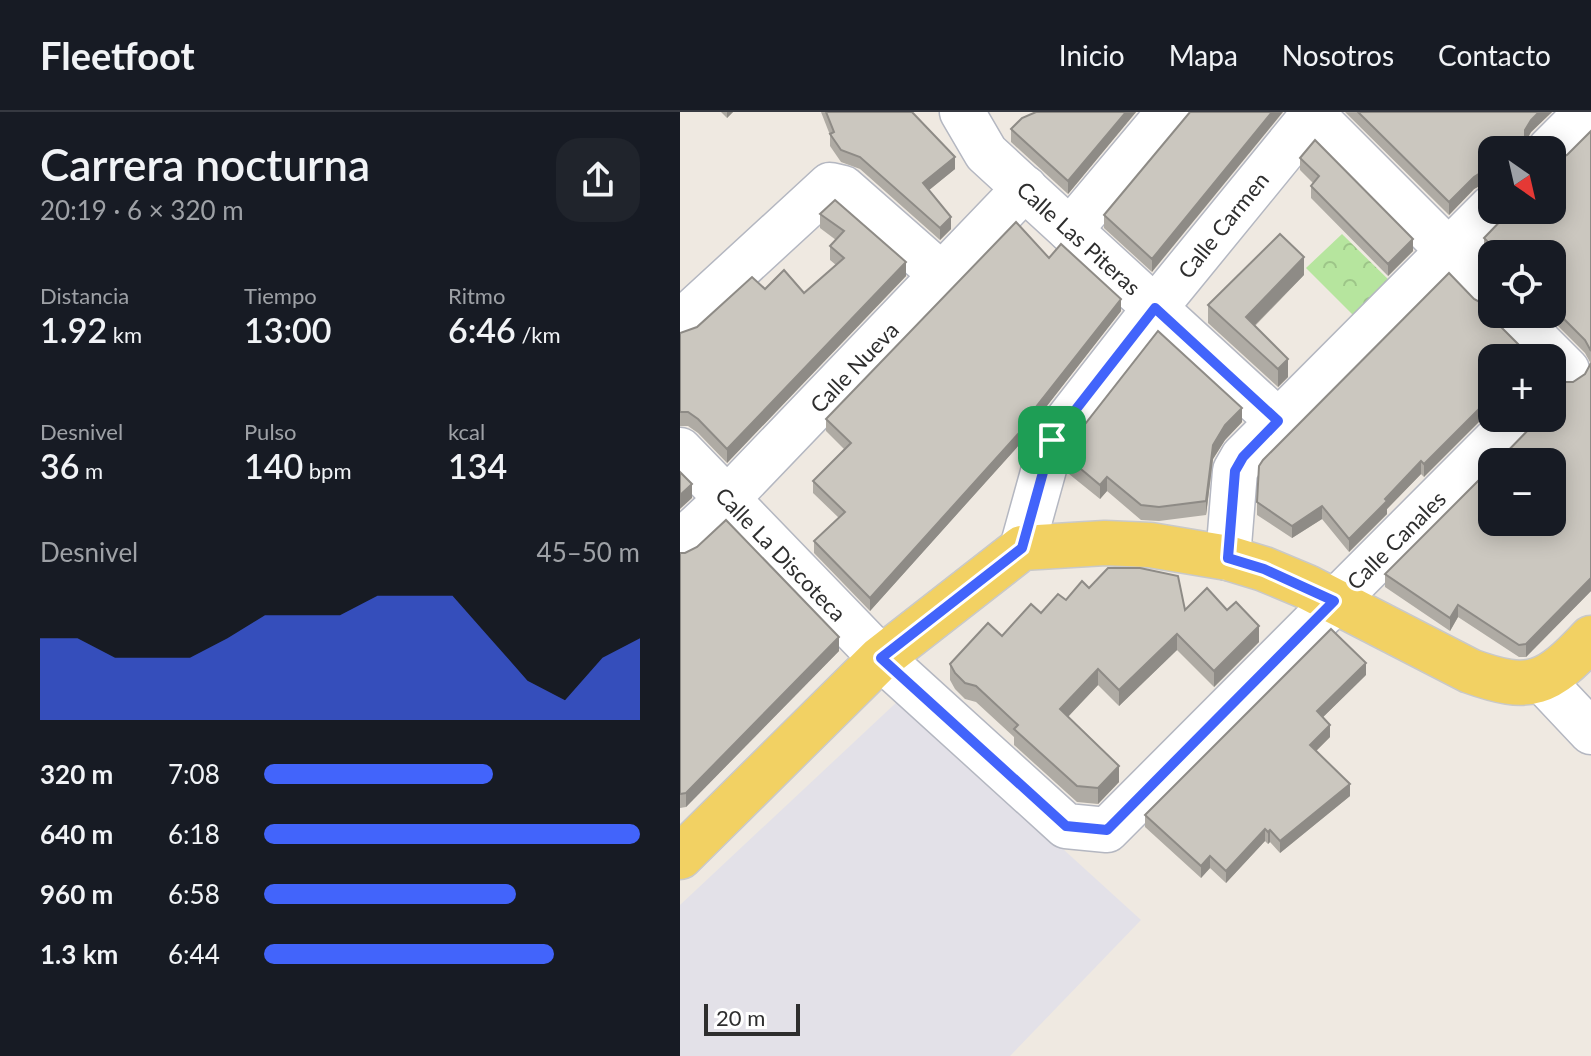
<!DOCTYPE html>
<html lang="es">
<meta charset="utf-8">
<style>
:root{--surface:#171b24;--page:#20242c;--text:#f1f3f6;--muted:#9ea1a6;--line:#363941;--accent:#4264fb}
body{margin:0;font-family:Lato,sans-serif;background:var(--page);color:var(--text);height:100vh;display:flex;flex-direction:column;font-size:30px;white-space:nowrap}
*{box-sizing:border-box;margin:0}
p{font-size:26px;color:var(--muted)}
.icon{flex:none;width:44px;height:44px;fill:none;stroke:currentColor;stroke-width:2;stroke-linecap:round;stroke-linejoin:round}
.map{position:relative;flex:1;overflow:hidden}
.details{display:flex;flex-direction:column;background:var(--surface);width:680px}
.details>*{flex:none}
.needle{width:52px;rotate:146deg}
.buttons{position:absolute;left:798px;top:24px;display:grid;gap:16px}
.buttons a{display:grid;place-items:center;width:88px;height:88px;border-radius:16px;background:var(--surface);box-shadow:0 4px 20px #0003;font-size:40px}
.scale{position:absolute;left:24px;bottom:20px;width:96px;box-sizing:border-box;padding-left:8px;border:4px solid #2e2e2e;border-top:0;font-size:22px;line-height:28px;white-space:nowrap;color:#2e2e2e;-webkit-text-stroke:6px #fff;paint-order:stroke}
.pin{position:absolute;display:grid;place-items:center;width:68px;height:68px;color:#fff;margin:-34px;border-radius:16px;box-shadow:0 4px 12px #0006}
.round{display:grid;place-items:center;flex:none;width:84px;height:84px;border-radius:24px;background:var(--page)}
.summary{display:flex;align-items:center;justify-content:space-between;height:136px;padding:0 40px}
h1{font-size:44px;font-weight:600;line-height:60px}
.metrics{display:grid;grid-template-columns:repeat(3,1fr);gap:12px;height:136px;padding:8px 40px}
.metrics div{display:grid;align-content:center}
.metrics b{font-size:34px;font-weight:600}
.metrics small{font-size:22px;font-weight:400}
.metrics p{font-size:22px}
.chart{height:224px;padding:16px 40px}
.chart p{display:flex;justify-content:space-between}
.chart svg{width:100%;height:144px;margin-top:8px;fill:var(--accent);opacity:.7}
ul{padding:0 40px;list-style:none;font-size:26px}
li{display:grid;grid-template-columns:128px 96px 1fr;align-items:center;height:60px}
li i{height:20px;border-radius:10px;background:var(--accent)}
header{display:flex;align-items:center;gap:48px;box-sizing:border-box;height:112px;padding:0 40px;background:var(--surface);border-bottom:2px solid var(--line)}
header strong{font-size:38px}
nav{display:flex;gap:44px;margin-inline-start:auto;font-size:28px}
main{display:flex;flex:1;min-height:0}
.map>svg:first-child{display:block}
</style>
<header>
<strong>Fleetfoot</strong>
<nav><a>Inicio</a><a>Mapa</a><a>Nosotros</a><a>Contacto</a></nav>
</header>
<main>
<section class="details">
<div class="summary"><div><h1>Carrera nocturna</h1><p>20:19 · 6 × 320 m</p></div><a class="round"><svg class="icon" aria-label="share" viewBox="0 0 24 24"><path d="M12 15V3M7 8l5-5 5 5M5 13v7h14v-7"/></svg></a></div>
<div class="metrics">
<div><p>Distancia</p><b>1.92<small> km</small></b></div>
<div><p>Tiempo</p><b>13:00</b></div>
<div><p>Ritmo</p><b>6:46<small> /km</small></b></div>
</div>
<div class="metrics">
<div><p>Desnivel</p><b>36<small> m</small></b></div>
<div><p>Pulso</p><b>140<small> bpm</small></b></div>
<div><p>kcal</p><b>134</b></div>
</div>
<div class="chart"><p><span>Desnivel</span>45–50 m</p>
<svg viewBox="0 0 160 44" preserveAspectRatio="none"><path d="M0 44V19L10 19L20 25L30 25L40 25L50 19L60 12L70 12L80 12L90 6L100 6L110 6L120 19L130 32L140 38L150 25L160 19V44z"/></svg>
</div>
<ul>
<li><b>320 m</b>7:08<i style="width:61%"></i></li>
<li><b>640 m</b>6:18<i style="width:100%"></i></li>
<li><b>960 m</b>6:58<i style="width:67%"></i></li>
<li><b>1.3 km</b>6:44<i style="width:77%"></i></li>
</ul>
</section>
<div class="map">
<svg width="911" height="944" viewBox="0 0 911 944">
<defs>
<pattern id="forest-crowns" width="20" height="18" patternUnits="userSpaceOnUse" patternTransform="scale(2)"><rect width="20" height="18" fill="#b6e59e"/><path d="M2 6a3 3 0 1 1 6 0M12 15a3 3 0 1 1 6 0" fill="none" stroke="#9dc588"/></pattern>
</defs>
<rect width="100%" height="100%" fill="#efe9e1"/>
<!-- industrial -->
<polygon fill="#e3e1e8" points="219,588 461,808 330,944 0,944 0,793"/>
<!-- forest -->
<polygon fill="url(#forest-crowns)" points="662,122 714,173 678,208 626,156"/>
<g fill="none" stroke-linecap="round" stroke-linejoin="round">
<defs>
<g id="minor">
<polyline points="282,0 306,41 598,309"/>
<polyline points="630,0 812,182"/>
<polyline points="869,38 907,0"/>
<polyline points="390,118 489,0"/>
<polyline points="831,202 887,258"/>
<polyline points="0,211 150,73 163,76 262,163"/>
<polyline points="0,338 201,546 386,714 427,718 838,306"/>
<polyline points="0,431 47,387 345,76"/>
<polyline points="342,436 372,328 475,196 635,0"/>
<polyline points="548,446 555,359 563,345 812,95"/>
<polyline points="862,568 911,620"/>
</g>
<path id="major" d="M0 745 201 546 342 436 425 431 470 433 548 446 584 457 627 475 790 559C851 581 867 573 911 526"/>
</defs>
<!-- minor casing -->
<use href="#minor" stroke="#b4b7c1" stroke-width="47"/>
<!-- major casing -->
<use href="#major" stroke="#c9c9c9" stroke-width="47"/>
<!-- minor -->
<use href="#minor" stroke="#fff" stroke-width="44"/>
<!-- major -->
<use href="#major" stroke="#f2d163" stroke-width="44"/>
</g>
<!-- wall -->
<g fill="#afaba4">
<polygon points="41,0 53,0 47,6"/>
<polygon points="141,0 232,0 275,57 249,78 271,117 260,128 180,57 161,50 150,34 150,23"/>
<polygon points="356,0 456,0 388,82 331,30 331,17"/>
<polygon points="665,0 872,0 851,20 845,31 812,38 812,71 805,71 794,77 769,103"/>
<polygon points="509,3 472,160 424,116 424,103"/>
<polygon points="911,19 911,479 846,545 839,545 778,505 770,519 705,475 705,462 856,310 881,270 893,270 905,262 911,252 905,241 866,202 872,202 872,142 812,142 812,147 804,139 804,126 876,49 887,43"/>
<polygon points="620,46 733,139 708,164 631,86 631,74 633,71 620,58"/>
<polygon points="140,102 226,164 47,351 18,321 8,314 0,314 0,221 17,215 85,177 124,181 156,153 150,148 150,134 156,128 140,116"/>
<polygon points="369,146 441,199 352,313 348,323 190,499 134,441 134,429 159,406 133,381 133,369 164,337 146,319 146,307"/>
<polygon points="624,163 575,214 608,265 598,275 528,211 528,193"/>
<polygon points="813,207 744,365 741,362 707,397 707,402 669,440 642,407 612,426 577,403 577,390"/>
<polygon points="562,310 545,328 533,347 526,403 479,409 461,408 427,379 420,387 389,362 389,347"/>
<polygon points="0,441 159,539 6,695 0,696"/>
<polygon points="409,476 505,498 579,530 534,575 497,538 439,594 418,573 388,605 439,670 418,692 397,690 334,633 334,625 296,590 285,587 275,577 270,568 270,552 322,524 361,501"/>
<polygon points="686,563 643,605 650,625 636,639 670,684 600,741 590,730 588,732 585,729 546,771 530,756 521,766 465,715 465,703"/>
</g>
<!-- shaded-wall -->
<g fill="#8e8b86">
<polygon points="47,0 53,0 47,6"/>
<polygon points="446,0 456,0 388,82 388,69"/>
<polygon points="592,0 603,0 472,160 472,147"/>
<polygon points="859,0 872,0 851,20 845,31 845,18 851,8"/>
<polygon points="275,45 275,57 243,83 243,71"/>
<polygon points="805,58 805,71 794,77 769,103 769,90 794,65"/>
<polygon points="271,105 271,117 260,128 260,116"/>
<polygon points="733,127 733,139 708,164 708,152"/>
<polygon points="624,145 624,163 566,222 566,205"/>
<polygon points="226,150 226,164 47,351 47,337"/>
<polygon points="441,187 441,199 352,313 348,323 190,499 190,486 352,300"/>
<polygon points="608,247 608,265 598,275 598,257"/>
<polygon points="812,284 812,297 744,365 744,352"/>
<polygon points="562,296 562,310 545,328 533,347 526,403 526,389 533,333 545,313"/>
<polygon points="741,349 741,362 707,397 707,402 669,440 669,427"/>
<polygon points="427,365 427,379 420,387 420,373"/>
<polygon points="12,372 12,386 0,397 0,383"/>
<polygon points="642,394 642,407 612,426 612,414"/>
<polygon points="911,466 911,479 846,545 846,532"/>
<polygon points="778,493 778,505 770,519 770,506"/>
<polygon points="579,514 579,530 534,575 534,559"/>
<polygon points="497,522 497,538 439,594 439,578"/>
<polygon points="159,525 159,539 6,695 6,681"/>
<polygon points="686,551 686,563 637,611 637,599"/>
<polygon points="418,557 418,573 380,613 380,597"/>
<polygon points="650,613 650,625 630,645 630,633"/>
<polygon points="439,654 439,670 418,692 418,676"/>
<polygon points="670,672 670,684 600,741 600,729"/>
<polygon points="585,717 585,729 546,771 546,759"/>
<polygon points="590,718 590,730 588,732 588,720"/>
<polygon points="530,744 530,756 521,766 521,754"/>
</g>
<!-- building -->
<g fill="#cbc7bf" stroke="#8e8b86" stroke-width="2">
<polygon points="146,0 232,0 275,45 243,71 271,105 260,116 180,45 161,38 150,22 154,20"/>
<polygon points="356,0 446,0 388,69 331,17 342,6"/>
<polygon points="510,0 592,0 472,147 424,103"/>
<polygon points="678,0 859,0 851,8 845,18 845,31 849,38 812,38 812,58 805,58 794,65 769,90"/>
<polygon points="911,19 911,239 905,228 872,195 872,142 820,142 804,126 831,98 872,98 872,49 876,49 887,43"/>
<polygon points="635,28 733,127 708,152 631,74 639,64 620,46"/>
<polygon points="155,88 226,150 47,337 18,307 8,300 0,300 0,221 17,215 72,165 85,177 104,158 124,181 164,146 150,134 164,119 140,102"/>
<polygon points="336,110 369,146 381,132 441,187 352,300 348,311 190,486 134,429 165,400 133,369 171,331 146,307"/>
<polygon points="600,122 624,145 566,205 608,247 598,257 528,193"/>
<polygon points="769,161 794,187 807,194 813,207 852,246 812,246 812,284 744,352 741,349 705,387 707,389 669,427 642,394 612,414 577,390 579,354 583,348"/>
<polygon points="478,219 562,296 545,313 533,333 526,389 479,395 461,393 427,365 420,373 389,347 395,325"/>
<polygon points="911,251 911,466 846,532 839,533 778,493 770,506 705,462 812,355 812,410 872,410 872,350 817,350 856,310 858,306 872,306 872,265 881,270 893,270 905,262"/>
<polygon points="0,360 12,372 0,383"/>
<polygon points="46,408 159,525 6,681 0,682 0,441 5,441 17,435"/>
<polygon points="428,456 460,456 498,464 505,498 527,476 547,498 556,490 579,514 534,559 497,522 439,578 418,557 380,597 439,654 418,676 397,674 334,617 338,613 296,574 285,571 275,561 270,552 308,511 322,524 351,492 361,501 378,482 386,488 402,469 409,476"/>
<polygon points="651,517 686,551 637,599 650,613 630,633 670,672 600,729 590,718 588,720 585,717 546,759 530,744 521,754 465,703"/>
</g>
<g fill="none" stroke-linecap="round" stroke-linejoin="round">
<defs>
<polygon id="route" points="475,196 598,309 563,345 555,359 548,446 584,457 654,489 427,718 386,714 201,546 342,436 372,328"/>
</defs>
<!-- route casing -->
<use href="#route" stroke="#fff" stroke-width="16"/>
<!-- route -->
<use href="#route" stroke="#4264fb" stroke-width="10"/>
</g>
<g text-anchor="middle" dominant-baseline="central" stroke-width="7" stroke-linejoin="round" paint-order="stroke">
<!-- street labels -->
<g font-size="22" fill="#2e2e2e" stroke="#fff">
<text transform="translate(543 113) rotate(-51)">Calle Carmen</text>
<text transform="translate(399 126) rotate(42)">Calle Las Piteras</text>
<text transform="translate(174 255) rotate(-46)">Calle Nueva</text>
<text transform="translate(716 428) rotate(-45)">Calle Canales</text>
<text transform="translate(101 442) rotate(46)">Calle La Discoteca</text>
</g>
</g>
</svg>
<div class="buttons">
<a><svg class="needle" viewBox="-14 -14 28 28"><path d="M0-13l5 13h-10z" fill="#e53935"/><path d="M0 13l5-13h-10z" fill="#9ea1a6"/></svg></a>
<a><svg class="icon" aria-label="locate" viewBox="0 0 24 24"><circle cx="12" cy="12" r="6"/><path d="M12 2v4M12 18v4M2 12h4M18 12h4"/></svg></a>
<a>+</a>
<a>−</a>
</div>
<div class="scale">20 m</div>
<div class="pin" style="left:372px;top:328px;background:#1e9e55"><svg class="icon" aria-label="arrive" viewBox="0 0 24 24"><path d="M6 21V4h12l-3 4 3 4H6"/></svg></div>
</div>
</main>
